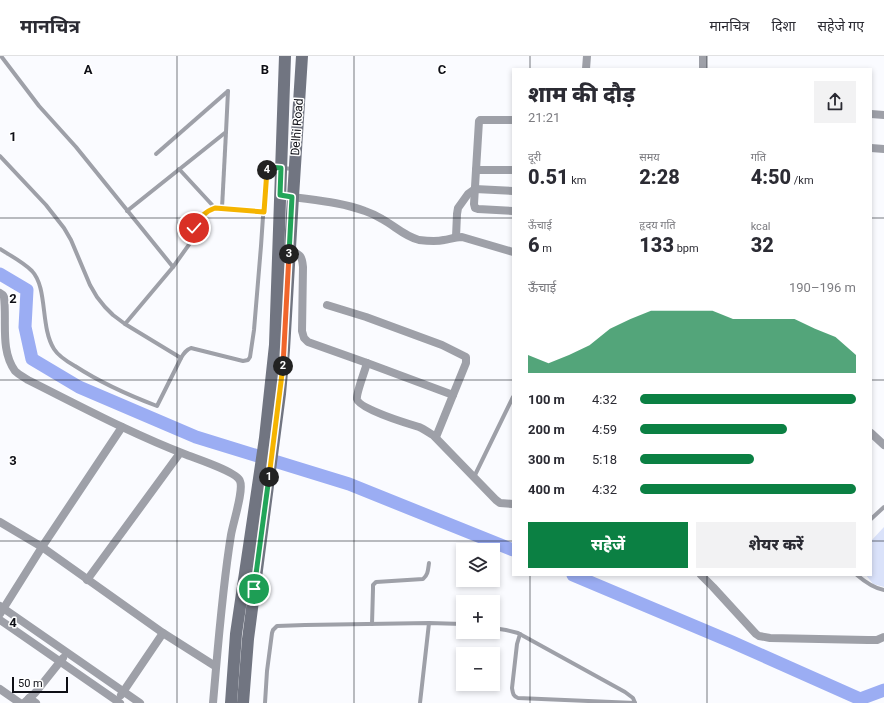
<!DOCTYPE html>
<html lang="hi">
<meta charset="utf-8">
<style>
:root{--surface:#fff;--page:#f2f2f3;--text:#2b2b33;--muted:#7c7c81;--line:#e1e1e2;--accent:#0b8043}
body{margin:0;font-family:Roboto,"Noto Sans Devanagari",sans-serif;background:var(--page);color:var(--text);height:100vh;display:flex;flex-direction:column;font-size:15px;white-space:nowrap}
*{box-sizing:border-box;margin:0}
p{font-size:13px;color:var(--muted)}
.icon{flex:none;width:22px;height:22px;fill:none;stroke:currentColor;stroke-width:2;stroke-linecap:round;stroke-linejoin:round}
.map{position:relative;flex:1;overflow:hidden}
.panel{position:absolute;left:512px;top:12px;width:360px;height:508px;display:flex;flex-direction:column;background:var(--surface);border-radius:0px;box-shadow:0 2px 6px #0003}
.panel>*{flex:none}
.controls{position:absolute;left:456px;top:487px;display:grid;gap:8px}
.controls a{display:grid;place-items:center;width:44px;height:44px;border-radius:0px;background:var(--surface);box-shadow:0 2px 6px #0003;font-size:20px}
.scale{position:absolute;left:12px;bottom:10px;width:56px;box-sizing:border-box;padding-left:4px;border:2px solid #0d0e15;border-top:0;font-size:11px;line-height:14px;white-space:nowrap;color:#0d0e15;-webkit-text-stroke:3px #fff;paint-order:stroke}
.pin{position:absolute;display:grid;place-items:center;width:34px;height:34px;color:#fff;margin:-17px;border:2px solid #fff;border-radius:50%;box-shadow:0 1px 4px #0007}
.km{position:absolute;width:20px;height:20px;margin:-10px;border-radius:50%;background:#222;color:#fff;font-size:11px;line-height:20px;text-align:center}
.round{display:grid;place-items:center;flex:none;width:42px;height:42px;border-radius:0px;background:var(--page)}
.headline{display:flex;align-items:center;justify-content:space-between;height:68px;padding:0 16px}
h1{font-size:22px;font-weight:800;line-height:30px}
.figures{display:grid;grid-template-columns:repeat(3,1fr);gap:6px;height:68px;padding:4px 16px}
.figures div{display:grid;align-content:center}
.figures b{font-size:20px;font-weight:800}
.figures small{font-size:11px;font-weight:400}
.figures p{font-size:11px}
.chart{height:112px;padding:8px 16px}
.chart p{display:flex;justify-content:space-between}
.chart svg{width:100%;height:72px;margin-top:4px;fill:var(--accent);opacity:.7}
.cta{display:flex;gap:8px;margin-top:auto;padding:8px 16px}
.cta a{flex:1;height:46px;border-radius:0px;background:var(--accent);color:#fff;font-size:16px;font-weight:800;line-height:46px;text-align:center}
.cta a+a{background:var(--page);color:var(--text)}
ul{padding:0 16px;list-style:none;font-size:13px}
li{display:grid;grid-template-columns:64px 48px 1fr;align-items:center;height:30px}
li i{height:10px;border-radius:5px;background:var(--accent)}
header{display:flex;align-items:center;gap:24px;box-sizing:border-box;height:56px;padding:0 20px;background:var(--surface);border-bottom:1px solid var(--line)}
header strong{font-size:19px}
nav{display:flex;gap:22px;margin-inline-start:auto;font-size:14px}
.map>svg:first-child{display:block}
</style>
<header>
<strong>मानचित्र</strong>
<nav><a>मानचित्र</a><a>दिशा</a><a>सहेजे गए</a></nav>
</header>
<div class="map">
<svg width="884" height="647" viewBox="0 0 884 647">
<rect width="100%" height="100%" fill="#fafbff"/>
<!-- park -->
<polygon fill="#dae2fa" points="884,471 884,531 873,528 866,519 871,519 871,485"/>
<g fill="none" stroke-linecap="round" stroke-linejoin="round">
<!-- river -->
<g stroke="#9badf3" stroke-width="13">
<polyline points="0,218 27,234 25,271 32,303 79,331 196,381 349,428 513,494"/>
<polyline points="573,519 732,586 860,643 884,634"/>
</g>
<!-- lane -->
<g stroke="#9ea0a8" stroke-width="4">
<polyline points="1,0 39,50 76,91 173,211"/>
<polyline points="156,98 228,35"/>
<polyline points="0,100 46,149 64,172 71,184 90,229 97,241 105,251 113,259 125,268 181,302"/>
<polyline points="179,113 215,152"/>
<polyline points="222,152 226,76"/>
<polyline points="127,155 226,76 228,35"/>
<path d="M0 193C11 200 23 206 32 215 48 232 40 271 54 293 59 301 68 306 75 310 101 327 128 339 157 350L181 302C184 297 186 294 191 292L243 305 248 304 250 301 254 274 261 190 266 116 267 113 269 111 294 113"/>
<polyline points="125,268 173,211 193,183 194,172 196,166 208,155 215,152 222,152 264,156"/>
<polyline points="474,421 513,341"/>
<polyline points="871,463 884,451"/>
<path d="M857 519C865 526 873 532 884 534"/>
<path d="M372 568 373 533V529L376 526 423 523C428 519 428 514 429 507"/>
<polyline points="493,572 506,574 518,577 625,636 633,642 635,647"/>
<path d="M520 578 517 588 512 632C513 638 513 640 518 642L635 647"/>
<polyline points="265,647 267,615 272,577 273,574 277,570 305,569 429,567 463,568"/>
<polyline points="420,647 429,567"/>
</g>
<!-- street -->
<g stroke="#9ea0a8" stroke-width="8">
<polyline points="586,13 587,0"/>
<polyline points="703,13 703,0"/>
<polyline points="871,58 884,59"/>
<polyline points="513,64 480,64 479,65 476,114 513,114"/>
<polyline points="871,92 884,93"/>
<polyline points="476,114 474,148 475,152 478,153 513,155"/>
<path d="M280 139C309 144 338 145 365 155 371 157 377 160 382 163 395 170 404 180 419 184 427 185 436 186 444 184 450 183 455 181 462 181L513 196"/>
<polyline points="456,181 457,158 458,152 468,138 475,133 513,135"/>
<path d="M290 194C300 199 302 199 303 211L302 275 304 282 308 286 367 307C365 315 356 337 357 343 359 353 409 368 419 371 424 373 428 376 433 379L496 444 500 447 513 448"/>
<path d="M0 237 3 239 4 241C7 266 0 294 15 315 19 319 24 321 28 324 80 350 132 378 187 399 197 403 237 416 240 425 244 434 233 467 231 479 222 534 218 591 213 647"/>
<polyline points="327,249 366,261 442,289 466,301 466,307 453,339"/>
<polyline points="367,307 453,339 436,381"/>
<polyline points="871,377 884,389"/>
<polyline points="0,466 42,491 163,577 215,610"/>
<polyline points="701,519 713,531 756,578 759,580 770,582 868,584 877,584 884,581"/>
<polyline points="87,524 180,397"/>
<polyline points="0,550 140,647"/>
<polyline points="0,558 42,491 122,371"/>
<polyline points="0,564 120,647"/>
<polyline points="0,633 20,647"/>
<polyline points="121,639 163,577"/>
<polyline points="29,642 36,647"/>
<polyline points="24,647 35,637 63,602"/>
</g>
<!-- secondary -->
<g stroke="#717581" stroke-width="12">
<polyline points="231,647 236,578 265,382 275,289 285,0"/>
<polyline points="243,647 248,583 280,338 284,294 293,141 302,0"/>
</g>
</g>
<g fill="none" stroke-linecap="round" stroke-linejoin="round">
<defs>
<polyline id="split-1" points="254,533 269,421"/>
<polyline id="split-2" points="269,421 283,310"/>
<polyline id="split-3" points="283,310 289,198"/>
<polyline id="split-4" points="267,114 269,111 281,112 280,139 292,141 289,198"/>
<path id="split-5" d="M194 172C197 163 206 155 215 152L264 156 267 114"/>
</defs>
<!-- split-1 casing -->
<use href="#split-1" stroke="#fff" stroke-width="8"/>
<!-- split-2 casing -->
<use href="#split-2" stroke="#fff" stroke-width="8"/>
<!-- split-3 casing -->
<use href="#split-3" stroke="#fff" stroke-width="8"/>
<!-- split-4 casing -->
<use href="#split-4" stroke="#fff" stroke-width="8"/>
<!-- split-5 casing -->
<use href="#split-5" stroke="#fff" stroke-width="8"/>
<!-- split-1 -->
<use href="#split-1" stroke="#22a559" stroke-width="5"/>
<!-- split-2 -->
<use href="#split-2" stroke="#f5b400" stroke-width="5"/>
<!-- split-3 -->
<use href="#split-3" stroke="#f0652b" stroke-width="5"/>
<!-- split-4 -->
<use href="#split-4" stroke="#22a559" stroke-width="5"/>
<!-- split-5 -->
<use href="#split-5" stroke="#f5b400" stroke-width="5"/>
</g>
<!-- grid -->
<path fill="none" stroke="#0d0e15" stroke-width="1" stroke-opacity="0.55" d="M177 0V647M354 0V647M530 0V13M707 0V13M0 162H513M871 162H884M0 324H513M871 324H884M0 485H513M871 485H884M530 519V647M707 519V647"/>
<g text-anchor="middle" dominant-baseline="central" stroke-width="3" stroke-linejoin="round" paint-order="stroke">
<!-- street labels -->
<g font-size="12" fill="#0d0e15" stroke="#fff">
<text transform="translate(297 71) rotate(-86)">Delhi Road</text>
</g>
</g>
<g font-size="13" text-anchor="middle" font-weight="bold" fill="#0d0e15" stroke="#fff" stroke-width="3" stroke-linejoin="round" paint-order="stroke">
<text x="88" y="18">A</text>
<text x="265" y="18">B</text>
<text x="442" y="18">C</text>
<text x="13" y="85">1</text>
<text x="13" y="247">2</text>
<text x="13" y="409">3</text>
<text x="13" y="571">4</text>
</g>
</svg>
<div class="controls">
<a><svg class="icon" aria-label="layers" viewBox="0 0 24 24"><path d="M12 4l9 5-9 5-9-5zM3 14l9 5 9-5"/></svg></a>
<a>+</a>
<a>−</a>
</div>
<div class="scale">50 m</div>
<div class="pin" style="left:254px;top:533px;background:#1e9e55"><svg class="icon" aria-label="arrive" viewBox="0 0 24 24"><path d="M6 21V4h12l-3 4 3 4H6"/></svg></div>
<div class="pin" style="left:194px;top:172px;background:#d93025"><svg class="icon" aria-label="check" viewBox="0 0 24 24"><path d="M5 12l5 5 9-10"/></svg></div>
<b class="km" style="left:269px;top:421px">1</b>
<b class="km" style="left:283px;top:310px">2</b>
<b class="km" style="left:289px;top:198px">3</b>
<b class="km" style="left:267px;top:114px">4</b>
<section class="panel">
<div class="headline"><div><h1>शाम की दौड़</h1><p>21:21</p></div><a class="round"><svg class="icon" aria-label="share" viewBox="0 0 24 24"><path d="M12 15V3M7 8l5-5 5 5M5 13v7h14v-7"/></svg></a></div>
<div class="figures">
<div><p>दूरी</p><b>0.51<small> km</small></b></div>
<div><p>समय</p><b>2:28</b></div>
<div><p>गति</p><b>4:50<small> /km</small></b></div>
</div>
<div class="figures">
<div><p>ऊँचाई</p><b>6<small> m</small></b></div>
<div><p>हृदय गति</p><b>133<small> bpm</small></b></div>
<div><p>kcal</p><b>32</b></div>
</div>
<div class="chart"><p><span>ऊँचाई</span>190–196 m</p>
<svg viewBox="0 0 160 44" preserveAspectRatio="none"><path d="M0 44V33L10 38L20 33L30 27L40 17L50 11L60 6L70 6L80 6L90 6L100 11L110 11L120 11L130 11L140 17L150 22L160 33V44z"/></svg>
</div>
<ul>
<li><b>100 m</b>4:32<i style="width:100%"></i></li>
<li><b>200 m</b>4:59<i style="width:68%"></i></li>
<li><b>300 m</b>5:18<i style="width:53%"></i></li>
<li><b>400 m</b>4:32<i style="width:100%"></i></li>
</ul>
<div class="cta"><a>सहेजें</a><a>शेयर करें</a></div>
</section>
</div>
